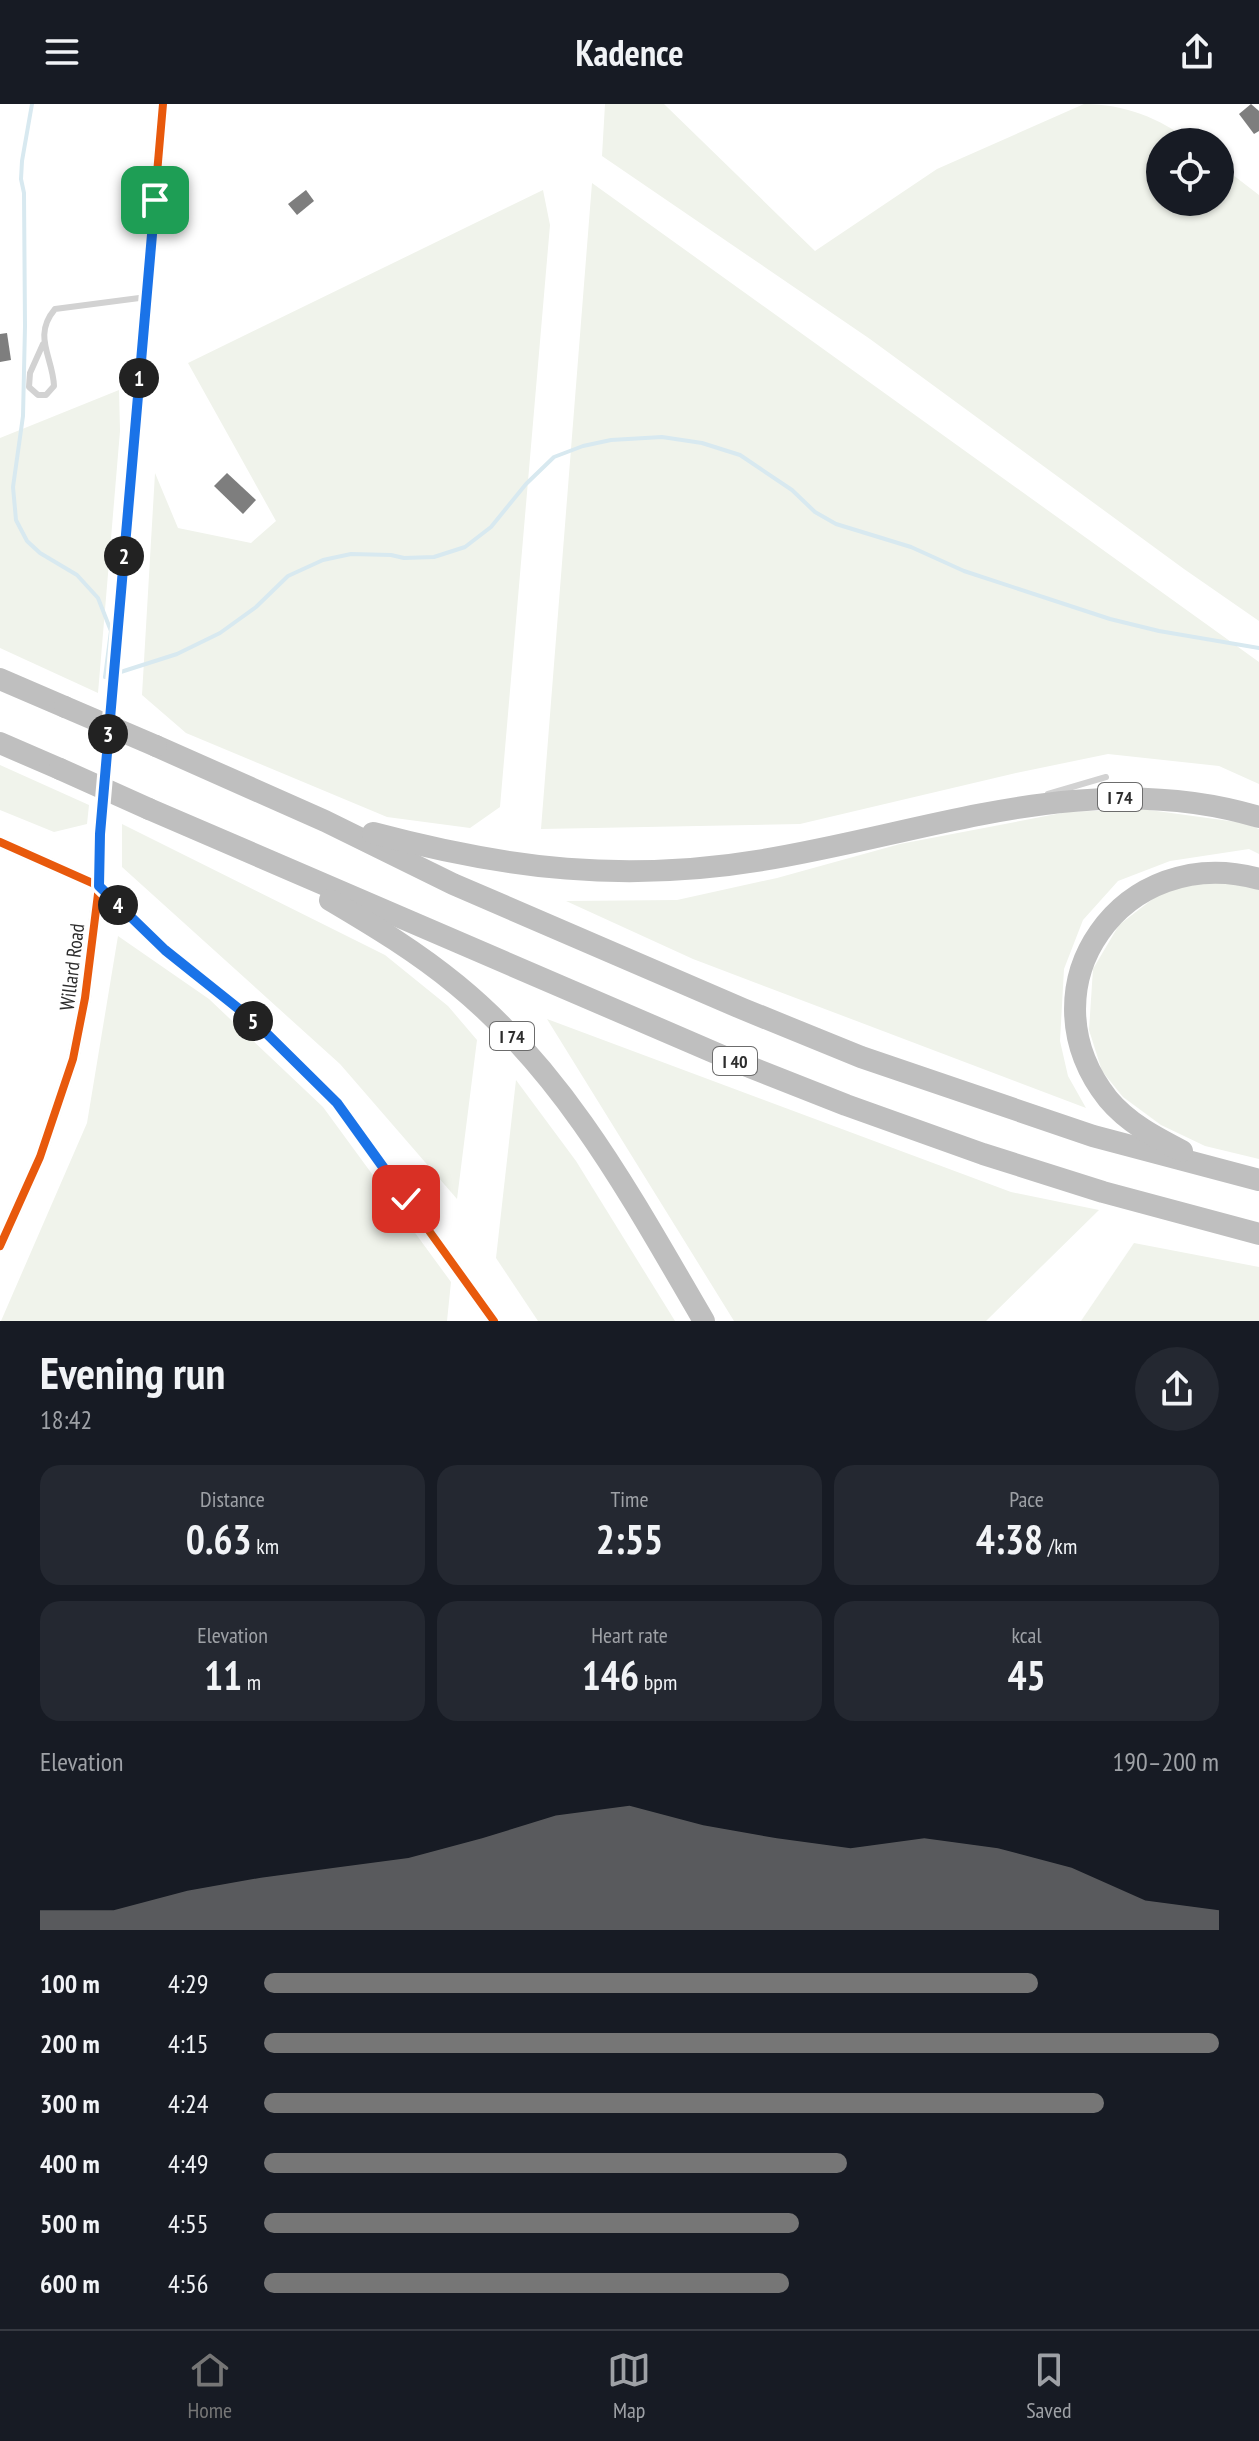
<!DOCTYPE html>
<meta charset="utf-8">
<style>
:root{--surface:#171b24;--page:#242831;--text:#f1f3f6;--muted:#9ea1a6;--line:#363941;--accent:#767676}
body{margin:0;font-family:"PT Sans Narrow",sans-serif;background:var(--page);color:var(--text);height:100vh;display:flex;flex-direction:column;font-size:30px;white-space:nowrap}
*{box-sizing:border-box;margin:0}
p{font-size:26px;color:var(--muted)}
.icon{flex:none;width:44px;height:44px;fill:none;stroke:currentColor;stroke-width:2;stroke-linecap:round;stroke-linejoin:round}
.map{position:relative;height:1217px;overflow:hidden}
.panel{display:flex;flex-direction:column;background:var(--surface);flex:1}
.panel>*{flex:none}
.buttons{position:absolute;left:1146px;top:24px;display:grid;gap:16px}
.buttons a{display:grid;place-items:center;width:88px;height:88px;border-radius:50%;background:var(--surface);box-shadow:0 2px 6px #0004;font-size:40px}
.pin{position:absolute;display:grid;place-items:center;width:68px;height:68px;color:#fff;margin:-34px;border-radius:16px;box-shadow:0 4px 12px #0006}
.km{position:absolute;width:40px;height:40px;margin:-20px;border-radius:50%;background:#222;color:#fff;font-size:22px;line-height:40px;text-align:center}
.round{display:grid;place-items:center;flex:none;width:84px;height:84px;border-radius:42px;background:var(--page)}
.summary{display:flex;align-items:center;justify-content:space-between;height:136px;padding:0 40px}
h1{font-size:44px;font-weight:600;line-height:60px}
.figures{display:grid;grid-template-columns:repeat(3,1fr);gap:12px;height:136px;padding:8px 40px}
.figures div{display:grid;align-content:center;border-radius:20px;background:var(--page);text-align:center}
.figures b{font-size:40px;font-weight:600}
.figures small{font-size:22px;font-weight:400}
.figures p{font-size:22px}
.chart{height:224px;padding:16px 40px}
.chart p{display:flex;justify-content:space-between}
.chart svg{width:100%;height:144px;margin-top:8px;fill:var(--accent);opacity:.7}
ul{padding:0 40px;list-style:none;font-size:26px}
li{display:grid;grid-template-columns:128px 96px 1fr;align-items:center;height:60px}
li i{height:20px;border-radius:10px;background:var(--accent)}
header{display:flex;justify-content:space-between;align-items:center;height:104px;padding:0 40px;background:var(--surface);font-size:36px;font-weight:600}
.menu{display:flex;justify-content:space-around;align-items:center;height:112px;border-top:2px solid var(--line);background:var(--surface);font-size:22px;color:var(--muted)}
.menu a{display:grid;justify-items:center;gap:4px}
.menu .current{color:var(--accent)}
.map>svg:first-child{display:block}
</style>
<header><svg class="icon" aria-label="menu" viewBox="0 0 24 24"><path d="M4 6h16M4 12h16M4 18h16"/></svg>Kadence<svg class="icon" aria-label="share" viewBox="0 0 24 24"><path d="M12 15V3M7 8l5-5 5 5M5 13v7h14v-7"/></svg></header>
<div class="map">
<svg width="1259" height="1217" viewBox="0 0 1259 1217">
<rect width="100%" height="100%" fill="#fff"/>
<!-- green -->
<g fill="#f0f3eb">
<path d="M605 0H664L815 147 937 65 1084 0C1124 0 1160 14 1191 38H1160V98H1220V61L1259 91V517L1184 465 870 235 602 52Z"/>
<polygon points="592,79 1259,558 1259,680 1219,662 1108,650 1016,669 800,720 541,725"/>
<polygon points="543,86 550,121 500,703 470,724 387,713 186,629 142,591 155,369 178,424 251,439 276,417 188,259"/>
<polygon points="119,286 120,327 98,589 0,544 0,334"/>
<polygon points="0,661 89,701 87,720 54,728 0,706"/>
<polygon points="1142,705 1244,719 1259,725 1259,750 1249,745 1170,757 1118,777 1083,816 1064,865 1060,937 1068,972 1086,1004 693,855 566,797 677,796 777,774 900,740 1067,708"/>
<polygon points="122,720 385,851 448,902 477,936 457,1095 340,960 122,763"/>
<polygon points="1205,775 1246,779 1259,786 1259,1055 1205,1042 1161,1021 1123,993 1102,967 1089,926 1093,865 1119,821 1163,787"/>
<polygon points="118,832 209,895 323,1003 451,1178 447,1217 1,1217 87,1019"/>
<polygon points="547,915 1011,1088 1099,1106 986,1217 734,1217"/>
<polygon points="516,976 576,1057 675,1217 538,1217 496,1154"/>
<polygon points="1134,1139 1259,1163 1259,1217 1081,1217"/>
</g>
<g fill="none" stroke-linecap="round" stroke-linejoin="round">
<!-- stream -->
<g stroke="#d8e9f0" stroke-width="4">
<polyline points="32,0 22,57 21,75 24,89 25,222 23,312 13,383 16,416 27,437 40,449 77,471 98,494 111,527 105,573"/>
<polyline points="105,573 177,550 220,529 256,503 288,472 323,456 351,450 391,451 404,454 434,453 465,443 491,423 526,380 554,353 583,342 611,336 662,333 702,339 740,351 792,386 815,408 836,420 911,443 964,467 1110,515 1159,527 1259,544"/>
</g>
</g>
<!-- building -->
<g fill="#7e7e7e">
<polygon points="1251,0 1259,7 1259,27 1254,30 1239,10"/>
<polygon points="306,86 314,97 297,111 288,100"/>
<polygon points="7,229 11,256 0,258 0,230"/>
<polygon points="227,369 256,396 243,410 214,382"/>
</g>
<g fill="none" stroke-linecap="round" stroke-linejoin="round">
<!-- service -->
<g stroke="#d2d2d2" stroke-width="6">
<path d="M43 240 30 269 29 283 38 291H46L54 282C53 253 32 232 55 205L147 193"/>
<polyline points="1048,690 1106,673"/>
</g>
<!-- minor -->
<g stroke="#d2d2d2" stroke-width="12">
<polyline points="0,738 99,782 165,846 254,917 337,999 494,1217"/>
<polyline points="0,1142 40,1053 73,955 85,894 99,782 100,730 163,0"/>
</g>
<!-- motorway -->
<g stroke="#bfbfbf" stroke-width="22">
<polyline points="0,575 65,603"/>
<polyline points="0,639 60,665"/>
<polyline points="156,642 325,717 453,780 743,905 861,953 1093,1032 1259,1076"/>
<polyline points="149,705 727,954 846,1001 983,1050 1103,1088 1259,1130"/>
<path d="M373 729C508 765 624 779 763 756 929 729 1089 662 1259 713"/>
<path d="M330 796C374 822 417 848 457 881 567 971 633 1096 704 1217"/>
<path d="M1182 1047C1155 1033 1128 1019 1108 995 1019 882 1124 737 1259 775"/>
</g>
<!-- motorway-bridge -->
<g stroke="#bfbfbf" stroke-width="22">
<polyline points="65,603 156,642"/>
<polyline points="60,665 149,705"/>
</g>
<defs>
<g id="cycleway">
<polyline points="0,738 99,782 165,846 254,917 337,999 494,1217"/>
<polyline points="0,1142 40,1053 73,955 85,894 99,782 100,730 163,0"/>
</g>
</defs>
<!-- cycleway casing -->
<use href="#cycleway" stroke="#fff" stroke-width="13"/>
<!-- cycleway -->
<use href="#cycleway" stroke="#e8590c" stroke-width="8"/>
</g>
<g fill="none" stroke-linecap="round" stroke-linejoin="round">
<defs>
<polyline id="route" points="155,96 100,730 99,782 165,846 254,917 337,999 406,1095"/>
</defs>
<!-- route casing -->
<use href="#route" stroke="#fff" stroke-width="16"/>
<!-- route -->
<use href="#route" stroke="#1a73e8" stroke-width="10"/>
</g>
<g text-anchor="middle" dominant-baseline="central" stroke-width="8" stroke-linejoin="round" paint-order="stroke">
<!-- shield labels -->
<g fill="#fff" stroke="#6c6c6c" stroke-width="2">
<rect x="1098" y="679" width="44" height="28" rx="6"/>
<rect x="490" y="918" width="44" height="28" rx="6"/>
<rect x="713" y="943" width="44" height="28" rx="6"/>
</g>
<g font-size="18" font-weight="bold" fill="#2d2d2d">
<text x="1120" y="693">I 74</text>
<text x="512" y="932">I 74</text>
<text x="735" y="957">I 40</text>
</g>
<!-- street labels -->
<g font-size="20" fill="#2d2d2d" stroke="#fff">
<text transform="translate(72 863) rotate(-83)">Willard Road</text>
</g>
</g>
</svg>
<div class="buttons">
<a><svg class="icon" aria-label="locate" viewBox="0 0 24 24"><circle cx="12" cy="12" r="6"/><path d="M12 2v4M12 18v4M2 12h4M18 12h4"/></svg></a>
</div>
<div class="pin" style="left:155px;top:96px;background:#1e9e55"><svg class="icon" aria-label="arrive" viewBox="0 0 24 24"><path d="M6 21V4h12l-3 4 3 4H6"/></svg></div>
<div class="pin" style="left:406px;top:1095px;background:#d93025"><svg class="icon" aria-label="check" viewBox="0 0 24 24"><path d="M5 12l5 5 9-10"/></svg></div>
<b class="km" style="left:139px;top:274px">1</b>
<b class="km" style="left:124px;top:452px">2</b>
<b class="km" style="left:108px;top:630px">3</b>
<b class="km" style="left:118px;top:801px">4</b>
<b class="km" style="left:253px;top:917px">5</b>
</div>
<section class="panel">
<div class="summary"><div><h1>Evening run</h1><p>18:42</p></div><a class="round"><svg class="icon" aria-label="share" viewBox="0 0 24 24"><path d="M12 15V3M7 8l5-5 5 5M5 13v7h14v-7"/></svg></a></div>
<div class="figures">
<div><p>Distance</p><b>0.63<small> km</small></b></div>
<div><p>Time</p><b>2:55</b></div>
<div><p>Pace</p><b>4:38<small> /km</small></b></div>
</div>
<div class="figures">
<div><p>Elevation</p><b>11<small> m</small></b></div>
<div><p>Heart rate</p><b>146<small> bpm</small></b></div>
<div><p>kcal</p><b>45</b></div>
</div>
<div class="chart"><p><span>Elevation</span>190–200 m</p>
<svg viewBox="0 0 160 44" preserveAspectRatio="none"><path d="M0 44V38L10 38L20 32L30 28L40 25L50 22L60 16L70 9L80 6L90 12L100 16L110 19L120 16L130 19L140 25L150 35L160 38V44z"/></svg>
</div>
<ul>
<li><b>100 m</b>4:29<i style="width:81%"></i></li>
<li><b>200 m</b>4:15<i style="width:100%"></i></li>
<li><b>300 m</b>4:24<i style="width:88%"></i></li>
<li><b>400 m</b>4:49<i style="width:61%"></i></li>
<li><b>500 m</b>4:55<i style="width:56%"></i></li>
<li><b>600 m</b>4:56<i style="width:55%"></i></li>
</ul>
</section>
<nav class="menu">
<a class="current"><svg class="icon" aria-label="home" viewBox="0 0 24 24"><path d="M3 11l9-7 9 7M6 9v11h12V9"/></svg>Home</a>
<a><svg class="icon" aria-label="map" viewBox="0 0 24 24"><path d="M3 6l6-2 6 2 6-2v14l-6 2-6-2-6 2zM9 4v14M15 6v14"/></svg>Map</a>
<a><svg class="icon" aria-label="saved" viewBox="0 0 24 24"><path d="M7 4h10v16l-5-4-5 4z"/></svg>Saved</a>
</nav>
